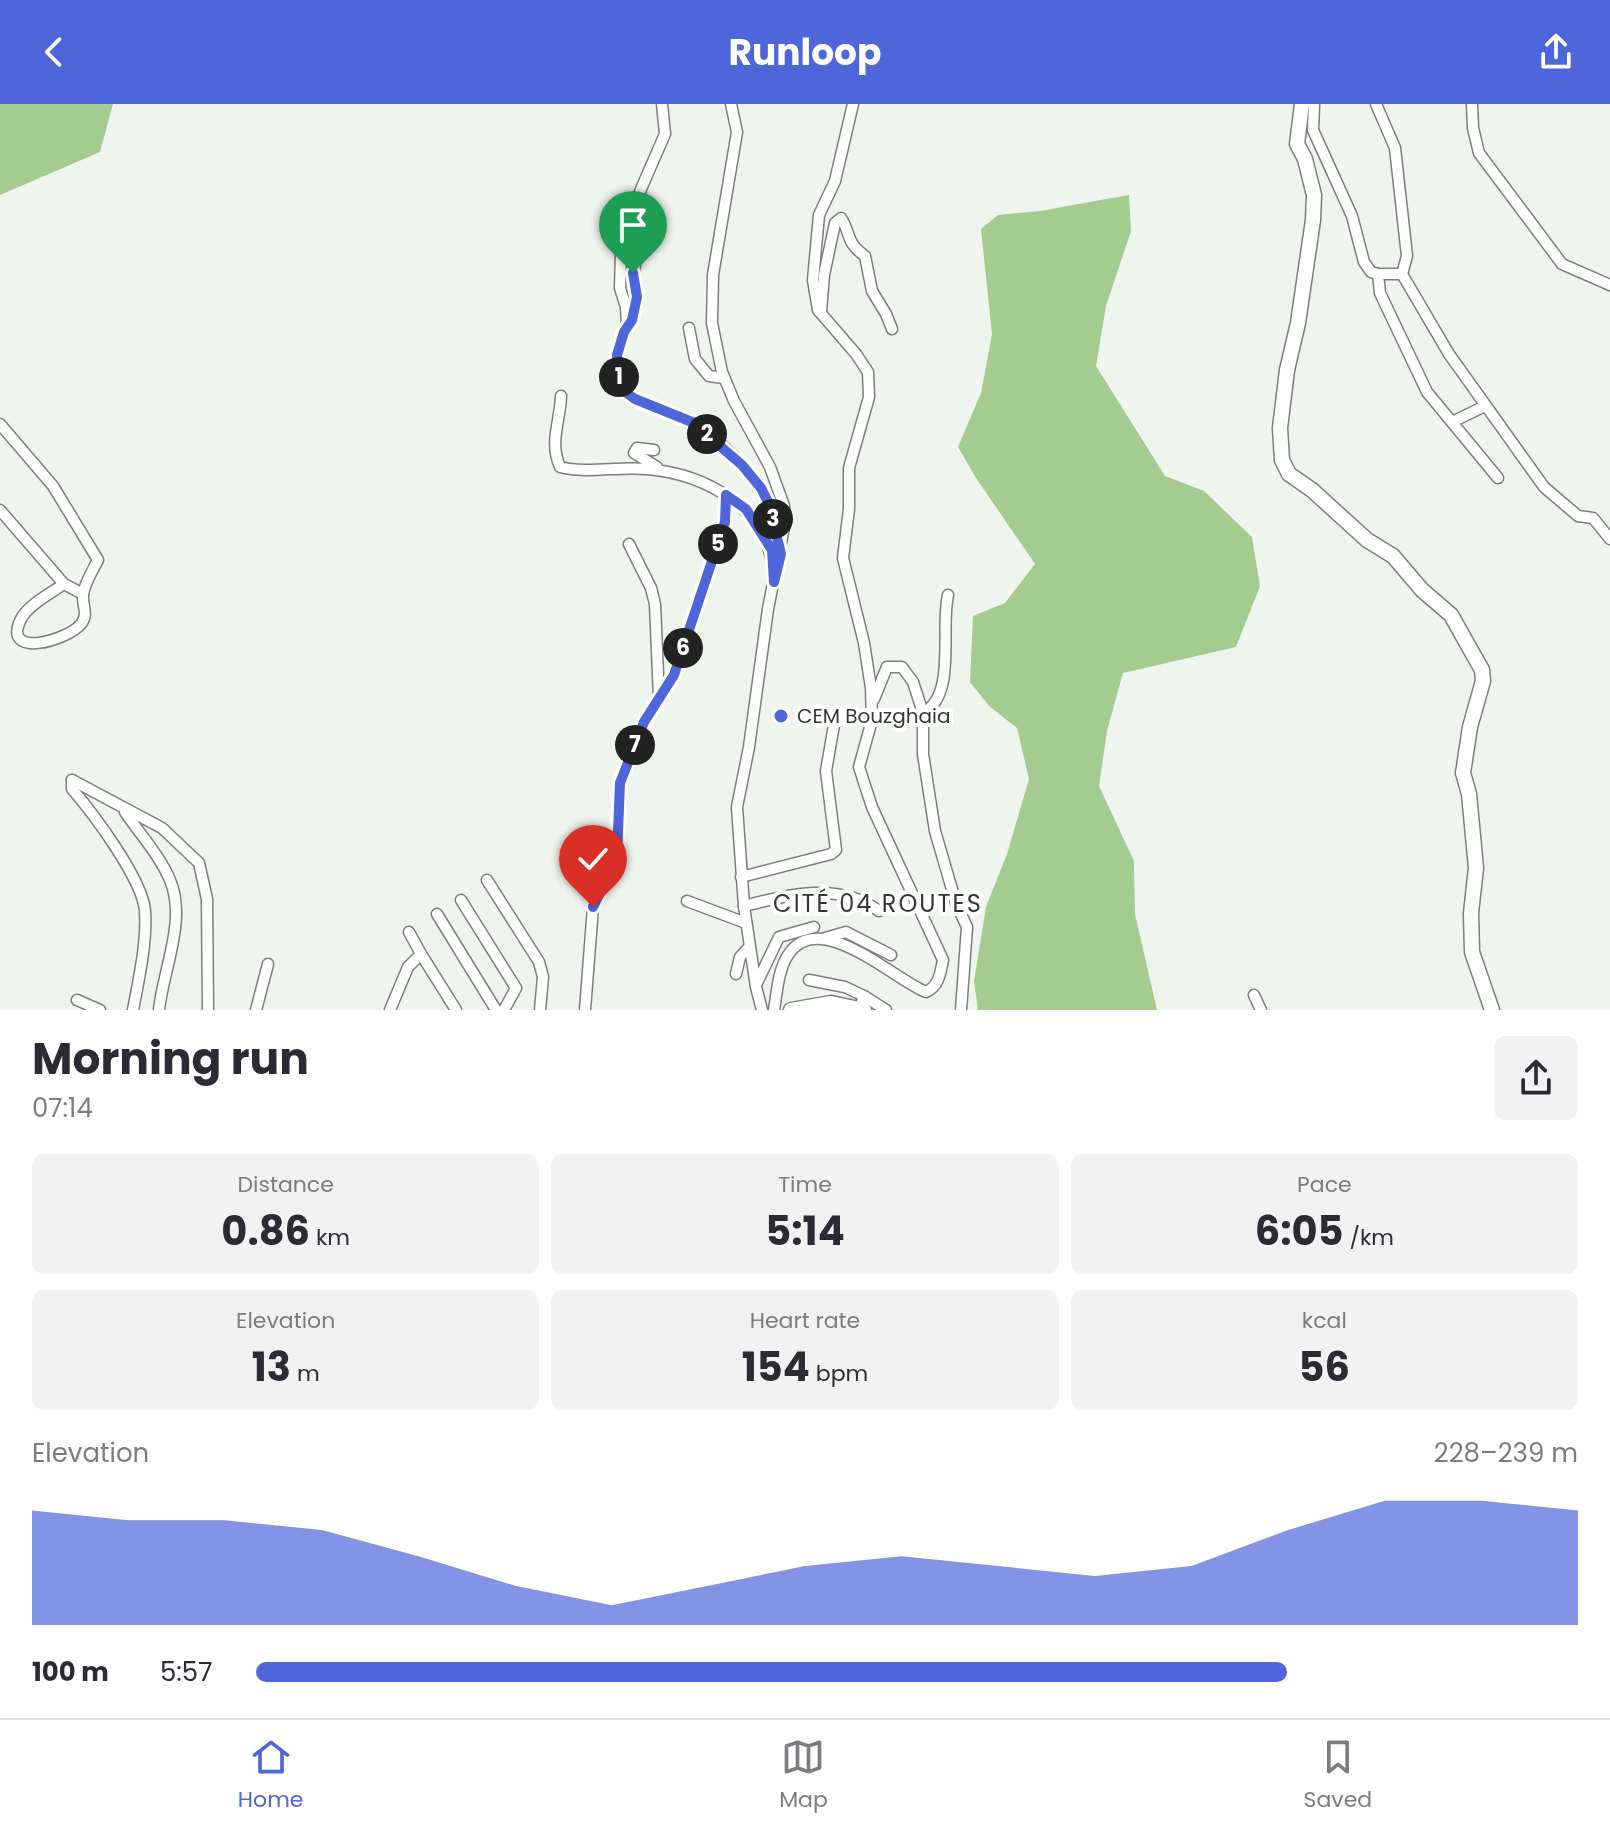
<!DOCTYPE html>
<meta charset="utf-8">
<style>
:root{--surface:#fff;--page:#f2f2f3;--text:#2b2b33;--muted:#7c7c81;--line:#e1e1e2;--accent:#4f66db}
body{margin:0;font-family:Poppins,sans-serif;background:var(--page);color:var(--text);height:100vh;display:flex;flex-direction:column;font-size:30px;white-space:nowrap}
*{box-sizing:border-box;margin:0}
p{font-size:26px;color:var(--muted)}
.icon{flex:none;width:44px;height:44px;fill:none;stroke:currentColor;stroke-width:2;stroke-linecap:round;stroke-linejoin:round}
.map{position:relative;height:906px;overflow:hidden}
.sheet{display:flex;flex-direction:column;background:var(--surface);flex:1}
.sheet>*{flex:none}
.pin{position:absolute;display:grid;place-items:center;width:68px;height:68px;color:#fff;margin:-82px -34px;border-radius:50% 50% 50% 0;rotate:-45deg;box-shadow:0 0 8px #0007}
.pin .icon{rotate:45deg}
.km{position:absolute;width:40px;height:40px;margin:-20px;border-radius:50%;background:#222;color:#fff;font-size:22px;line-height:40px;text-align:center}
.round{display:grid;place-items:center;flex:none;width:84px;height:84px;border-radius:12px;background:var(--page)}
.summary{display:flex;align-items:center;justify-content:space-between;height:136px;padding:0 32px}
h1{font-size:44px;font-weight:700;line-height:60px}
.metrics{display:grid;grid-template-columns:repeat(3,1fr);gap:12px;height:136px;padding:8px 32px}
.metrics div{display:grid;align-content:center;border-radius:12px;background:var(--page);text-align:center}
.metrics b{font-size:40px;font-weight:700}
.metrics small{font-size:22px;font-weight:400}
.metrics p{font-size:22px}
.chart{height:224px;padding:16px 32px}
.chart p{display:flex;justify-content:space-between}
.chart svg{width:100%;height:144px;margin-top:8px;fill:var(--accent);opacity:.7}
ul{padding:0 32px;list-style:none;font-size:26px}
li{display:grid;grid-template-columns:128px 96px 1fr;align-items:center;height:60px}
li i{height:20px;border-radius:10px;background:var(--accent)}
header{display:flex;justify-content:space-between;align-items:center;height:104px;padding:0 32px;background:var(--accent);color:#fff;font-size:36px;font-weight:700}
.tab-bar{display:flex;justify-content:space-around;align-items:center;height:112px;border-top:2px solid var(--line);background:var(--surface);font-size:22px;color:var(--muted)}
.tab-bar a{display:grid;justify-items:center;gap:4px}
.tab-bar .active{color:var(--accent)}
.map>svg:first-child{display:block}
</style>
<header><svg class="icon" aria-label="back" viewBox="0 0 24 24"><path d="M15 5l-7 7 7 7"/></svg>Runloop<svg class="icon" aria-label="share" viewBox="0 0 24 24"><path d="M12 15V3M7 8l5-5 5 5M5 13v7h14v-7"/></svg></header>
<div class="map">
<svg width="1610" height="906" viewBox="0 0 1610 906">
<rect width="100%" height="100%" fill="#f0f4ee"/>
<!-- forest -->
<g fill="#a4cc91">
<polygon points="0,0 113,0 100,48 0,91"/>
<polygon points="1129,91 1131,127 1106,202 1096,262 1165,372 1204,387 1252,433 1260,482 1236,543 1123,569 1107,627 1099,682 1134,757 1135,810 1157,906 978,906 974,877 986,803 1007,750 1029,675 1017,624 989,602 970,578 973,512 1005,499 1035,460 976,374 958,343 981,289 992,230 981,125 998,111 1040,107"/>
</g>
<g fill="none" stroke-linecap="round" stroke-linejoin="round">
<defs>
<g id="minor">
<polyline points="731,0 737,28 713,171 712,219 722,268 734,297 770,363 784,402 785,418 768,505 749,643 737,703 744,802 756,883 762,906"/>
<polyline points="1314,0 1313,26 1352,112 1364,158 1371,168 1378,170 1402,170"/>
<polyline points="1376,0 1395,44 1407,152 1402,170 1449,250 1544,383 1578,412 1593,414 1610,435"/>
<polyline points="1472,0 1473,24 1479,49 1562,160 1610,181"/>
<path d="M635 162C631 174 638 186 636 198 631 225 611 245 619 274 626 302 668 306 690 318 713 330 748 363 762 385 773 402 775 424 779 444"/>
<polyline points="1378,170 1380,189 1427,288 1498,374"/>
<path d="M821 207 824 171 835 119 841 114C851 129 845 138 865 152L872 187 886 210 892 225"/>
<polyline points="627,222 626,203 620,184 621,149 641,85 665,30 662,0"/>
<polyline points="689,224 695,255 709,272 724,274"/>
<path d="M561 292C560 319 549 338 560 363 588 370 619 362 647 365 705 370 769 404 773 468"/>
<polyline points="1454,317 1485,302"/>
<path d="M0 320 53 382 98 456C93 466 84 480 83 491 82 502 89 510 81 520 67 537 1 555 21 515 28 501 51 489 64 480"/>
<polyline points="654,346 637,344 634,349 657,363"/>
<polyline points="0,406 64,480 83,490"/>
<polyline points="629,440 651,484 655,500 659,594"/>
<polyline points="874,595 887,563 902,563 913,578 923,609 923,650 935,727 956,799 967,823 961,906"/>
<path d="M923 609C957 591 940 525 948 491"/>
<polyline points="72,676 162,724 199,759 207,795 208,906"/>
<path d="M72 676V685C93 709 143 776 145 807 147 839 139 874 133 906"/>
<path d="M125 708C140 730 160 752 170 776 187 816 163 866 159 906"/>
<polyline points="741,773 831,750 836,746 826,667 835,615"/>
<polyline points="487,776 539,858 543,873 540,906"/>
<polyline points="461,796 516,884 504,906"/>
<polyline points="687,797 746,819"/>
<path d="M744 802C787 791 839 777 879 807"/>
<polyline points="437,810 496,906"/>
<polyline points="409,828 421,850"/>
<polyline points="825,834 846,828 891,851"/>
<polyline points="736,870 740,853 749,843"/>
<polyline points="809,876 845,883 864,892"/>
<polyline points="756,881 779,833 814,823"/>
<polyline points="1254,891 1261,906"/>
<polyline points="77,896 100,906"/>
<polyline points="862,898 864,892 886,906"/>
<polyline points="256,906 268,860"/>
<polyline points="390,906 408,863 421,850 456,906"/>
<polyline points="585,906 593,803 617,752 620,679 644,618 674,571 725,418 726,391"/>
<path d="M774 906C777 889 778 866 788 851 819 803 893 875 926 888 939 882 940 870 943 856L872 703 859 663 872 616 871 584 864 539 843 454 849 405V364L869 293 868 268 856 250 818 206 813 176 819 111 835 77 853 0"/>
</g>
<g id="major">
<polyline points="1302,0 1297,40 1305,55 1314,91 1313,116 1298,219 1287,266 1280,324 1282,356 1289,370 1312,386 1367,436 1393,452 1422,486 1451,511 1482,566 1483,577 1470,623 1463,669 1469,690 1476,764 1471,809 1472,848 1492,906"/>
<polyline points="791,906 831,899 864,906"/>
</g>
</defs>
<!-- minor casing -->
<use href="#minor" stroke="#7c807b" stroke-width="13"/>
<!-- major casing -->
<use href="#major" stroke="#7c807b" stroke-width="17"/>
<!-- minor -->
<use href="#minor" stroke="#fff" stroke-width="10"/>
<!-- major -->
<use href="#major" stroke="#fff" stroke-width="14"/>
</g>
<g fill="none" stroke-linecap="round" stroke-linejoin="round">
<defs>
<polyline id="route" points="593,803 617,752 620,679 644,618 674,571 725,418 726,391 746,405 772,446 774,478 781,450 769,400 761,384 742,361 692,318 635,295 625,288 619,274 617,251 624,228 632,216 637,193 633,169"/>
</defs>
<!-- route casing -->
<use href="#route" stroke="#fff" stroke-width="16"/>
<!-- route -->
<use href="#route" stroke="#4f66db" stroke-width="10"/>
</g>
<!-- markers -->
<circle fill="#4f66db" stroke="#fff" stroke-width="3" cx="781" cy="612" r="8"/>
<g text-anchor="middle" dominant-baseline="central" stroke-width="8" stroke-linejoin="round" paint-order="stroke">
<!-- poi labels -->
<g font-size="20" fill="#373836" stroke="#fff" text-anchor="start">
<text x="797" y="612">CEM Bouzghaia</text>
</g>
<!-- quarter labels -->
<g font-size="24" letter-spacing="2" fill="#333632" stroke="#fff">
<text x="878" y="799">CITÉ 04 ROUTES</text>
</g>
</g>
</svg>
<div class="pin" style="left:633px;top:169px;background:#1e9e55"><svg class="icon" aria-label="arrive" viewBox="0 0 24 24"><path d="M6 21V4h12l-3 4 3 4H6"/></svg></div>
<div class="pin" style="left:593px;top:803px;background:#d93025"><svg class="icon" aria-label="check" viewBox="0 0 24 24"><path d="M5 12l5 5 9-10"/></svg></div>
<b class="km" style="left:619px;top:273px">1</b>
<b class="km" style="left:707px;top:330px">2</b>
<b class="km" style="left:773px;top:415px">3</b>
<b class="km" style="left:718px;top:440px">5</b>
<b class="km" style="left:683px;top:544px">6</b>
<b class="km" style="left:635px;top:641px">7</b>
</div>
<section class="sheet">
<div class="summary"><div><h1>Morning run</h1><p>07:14</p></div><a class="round"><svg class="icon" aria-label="share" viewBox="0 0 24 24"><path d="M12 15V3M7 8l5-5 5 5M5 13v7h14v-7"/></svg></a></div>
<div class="metrics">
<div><p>Distance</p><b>0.86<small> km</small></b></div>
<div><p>Time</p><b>5:14</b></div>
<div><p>Pace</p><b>6:05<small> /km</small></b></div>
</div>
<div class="metrics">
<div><p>Elevation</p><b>13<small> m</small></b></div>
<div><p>Heart rate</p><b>154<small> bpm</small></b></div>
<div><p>kcal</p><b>56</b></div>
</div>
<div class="chart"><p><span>Elevation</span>228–239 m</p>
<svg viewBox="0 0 160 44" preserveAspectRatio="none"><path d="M0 44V9L10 12L20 12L30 15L40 23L50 32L60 38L70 32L80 26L90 23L100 26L110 29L120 26L130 15L140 6L150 6L160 9V44z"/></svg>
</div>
<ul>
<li><b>100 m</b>5:57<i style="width:78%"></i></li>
</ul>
</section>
<nav class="tab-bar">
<a class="active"><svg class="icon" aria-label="home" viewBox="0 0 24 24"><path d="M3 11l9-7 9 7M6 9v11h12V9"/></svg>Home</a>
<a><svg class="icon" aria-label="map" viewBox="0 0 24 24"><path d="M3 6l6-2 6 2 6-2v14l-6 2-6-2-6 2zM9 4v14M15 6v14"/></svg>Map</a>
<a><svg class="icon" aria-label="saved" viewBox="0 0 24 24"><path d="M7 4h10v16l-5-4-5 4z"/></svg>Saved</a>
</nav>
